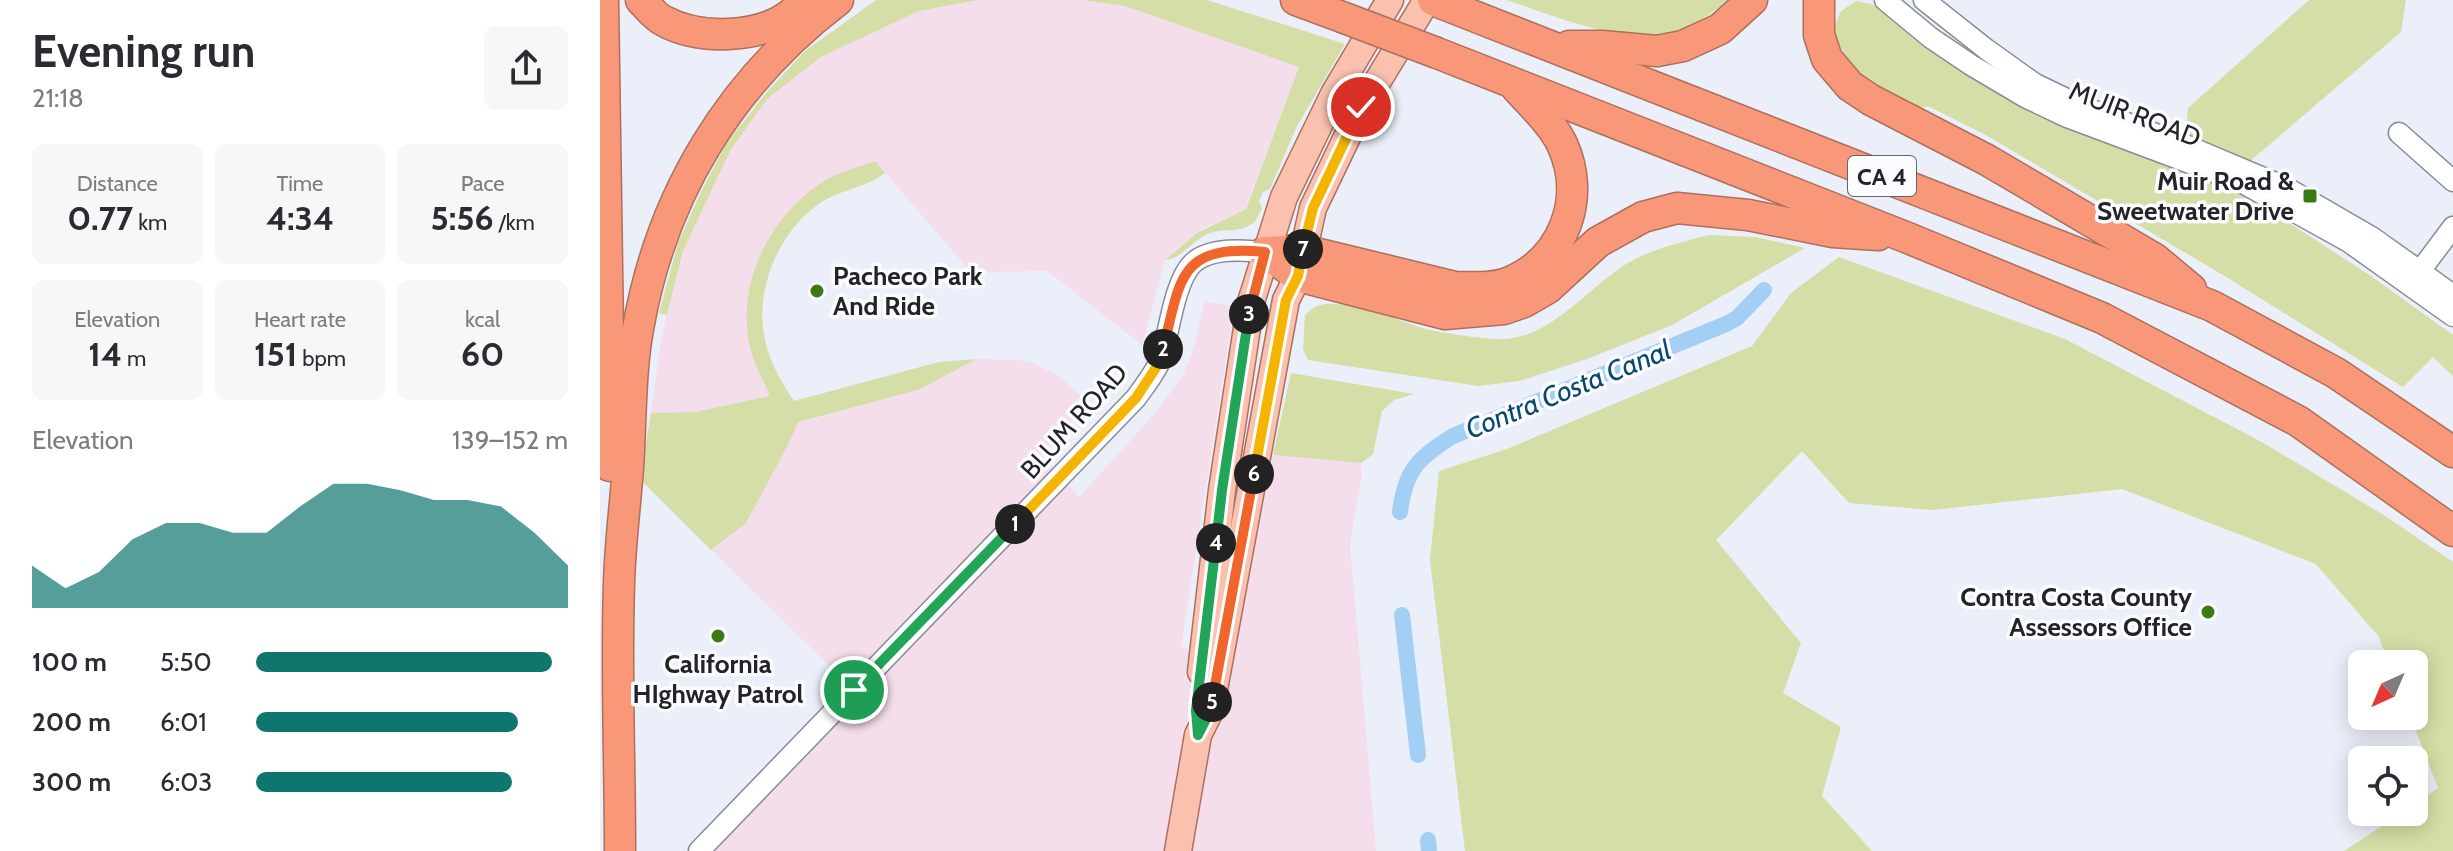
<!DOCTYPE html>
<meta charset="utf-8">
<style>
:root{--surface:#fff;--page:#f7f7f7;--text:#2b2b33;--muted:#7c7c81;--accent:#0f766e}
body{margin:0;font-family:Cabin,sans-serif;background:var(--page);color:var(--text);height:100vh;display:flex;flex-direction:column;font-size:30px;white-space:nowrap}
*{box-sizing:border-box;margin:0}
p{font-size:26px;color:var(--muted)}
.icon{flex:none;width:44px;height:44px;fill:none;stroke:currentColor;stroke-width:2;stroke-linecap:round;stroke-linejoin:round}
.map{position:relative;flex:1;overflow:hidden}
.drawer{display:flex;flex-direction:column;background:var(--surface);width:600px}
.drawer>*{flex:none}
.needle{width:52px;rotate:224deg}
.tools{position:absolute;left:1748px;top:650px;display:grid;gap:16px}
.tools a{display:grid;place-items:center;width:80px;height:80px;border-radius:12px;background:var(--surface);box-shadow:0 4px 20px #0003;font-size:40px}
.pin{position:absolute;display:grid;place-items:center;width:68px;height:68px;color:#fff;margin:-34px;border:4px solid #fff;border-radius:50%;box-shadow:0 2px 8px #0007}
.km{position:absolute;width:40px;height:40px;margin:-20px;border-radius:50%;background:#222;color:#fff;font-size:22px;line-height:40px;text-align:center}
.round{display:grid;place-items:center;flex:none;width:84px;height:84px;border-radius:12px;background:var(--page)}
.summary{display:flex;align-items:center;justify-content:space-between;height:136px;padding:0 32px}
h1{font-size:44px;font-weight:700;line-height:60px}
.stats{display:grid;grid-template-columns:repeat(3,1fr);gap:12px;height:136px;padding:8px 32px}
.stats div{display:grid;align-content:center;border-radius:12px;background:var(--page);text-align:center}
.stats b{font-size:34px;font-weight:700}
.stats small{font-size:22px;font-weight:400}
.stats p{font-size:22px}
.chart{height:224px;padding:16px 32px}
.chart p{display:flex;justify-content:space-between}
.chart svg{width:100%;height:144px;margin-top:8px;fill:var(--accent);opacity:.7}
ul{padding:0 32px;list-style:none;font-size:26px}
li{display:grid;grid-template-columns:128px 96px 1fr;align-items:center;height:60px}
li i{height:20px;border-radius:10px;background:var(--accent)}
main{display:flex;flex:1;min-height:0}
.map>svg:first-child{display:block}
</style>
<main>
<section class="drawer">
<div class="summary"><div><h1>Evening run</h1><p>21:18</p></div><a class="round"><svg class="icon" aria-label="share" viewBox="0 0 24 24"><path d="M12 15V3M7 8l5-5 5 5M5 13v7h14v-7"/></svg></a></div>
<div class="stats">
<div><p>Distance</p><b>0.77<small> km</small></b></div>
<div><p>Time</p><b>4:34</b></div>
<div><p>Pace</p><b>5:56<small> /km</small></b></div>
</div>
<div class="stats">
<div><p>Elevation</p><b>14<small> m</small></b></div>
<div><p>Heart rate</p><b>151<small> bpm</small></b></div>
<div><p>kcal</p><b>60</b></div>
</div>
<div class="chart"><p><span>Elevation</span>139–152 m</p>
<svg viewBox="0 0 160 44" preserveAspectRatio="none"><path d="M0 44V31L10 38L20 33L30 23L40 18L50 18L60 21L70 21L80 13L90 6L100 6L110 8L120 11L130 11L140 13L150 21L160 31V44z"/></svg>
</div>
<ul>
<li><b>100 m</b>5:50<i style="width:95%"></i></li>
<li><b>200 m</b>6:01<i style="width:84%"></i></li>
<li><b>300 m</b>6:03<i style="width:82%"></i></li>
</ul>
</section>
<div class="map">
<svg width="1853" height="851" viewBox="0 0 1853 851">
<rect width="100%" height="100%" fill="#ebeff9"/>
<!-- commercial -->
<g fill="#f4deeb">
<polygon points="378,0 483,0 525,6 699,67 645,209 597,232 565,260 542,345 447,271 371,272 275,161 175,231 151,352 171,396 95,412 51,413 62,334 83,251 131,149 167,99 221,57 319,11"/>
<polygon points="605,301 634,307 581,647 628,661 673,455 761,463 762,475 750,544 776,851 99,851 254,690 111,550 146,523 189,443 198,422 318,390 377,359 418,360 433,363 458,375 488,403 440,455 479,497 558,410 584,373 594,347"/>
</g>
<!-- grass -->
<g fill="#d4dea6">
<polygon points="276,0 378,0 319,11 221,57 167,99 131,149 83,251 67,315 59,313 78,243 100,194 126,144 166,93 205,51"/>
<path d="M483 0H607L745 44 696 128 670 189 663 192 659 201 662 208C659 214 657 220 652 224 640 232 627 229 614 232 595 236 584 258 565 260L597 233 646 209 699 67 525 6Z"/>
<path d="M906 0H1129C1115 10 1102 21 1087 27 1028 50 961 17 906 0Z"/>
<polygon points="1709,0 1806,0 1801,32 1642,168 1585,145 1588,108"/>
<path d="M1256 1 1275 5 1356 65 1644 194 1768 274 1853 335V376L1833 357 1803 387 1623 275 1384 134 1328 106 1316 110C1272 87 1252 79 1233 30L1241 11Z"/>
<path d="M275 161 285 173C266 188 240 189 219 204 181 230 158 282 163 328 166 356 179 379 194 401L339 362 377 359 318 390 198 422 189 443 146 523 111 550 40 479 51 413 95 412 170 396C164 381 155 366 151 351 134 286 169 216 224 181 239 172 259 167 275 161Z"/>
<path d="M1109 235 1155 237 1205 248 1072 325 987 359 919 381 878 386 708 360 703 349 705 315C709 312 714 306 720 305 743 298 803 322 826 329 841 333 891 340 905 339 950 337 988 289 1023 266 1050 249 1079 243 1109 235Z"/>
<polygon points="1239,257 1465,339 1660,441 1782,514 1853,562 1853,851 1744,851 1803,812 1814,812 1814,805 1838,788 1810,716 1814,716 1814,664 1789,664 1779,637 1716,564 1522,489 1332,510 1249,503 1202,451 1116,540 1201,643 1183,693 1241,727 1222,796 1272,851 865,851 830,560 839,471 907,449 1152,346 1191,293"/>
<polygon points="691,373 814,394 794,400 782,411 773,454 761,463 673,455"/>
</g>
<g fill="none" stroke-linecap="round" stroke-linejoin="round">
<!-- canal -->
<g stroke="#a4cff5" stroke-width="16">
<path d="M800 512C805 470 818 458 853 436L1126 324 1137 318 1164 290"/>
<polyline points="802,615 818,755"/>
<polyline points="828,840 829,851"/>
</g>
<defs>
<g id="minor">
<polyline points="1285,0 1331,38 1371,65 1425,97 1467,117 1643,183 1749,242 1853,316"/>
<polyline points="1324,0 1386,49 1435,84 1479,105 1585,145 1685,187 1773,238 1853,295"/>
<polyline points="1799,133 1853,181"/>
<polyline points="1820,271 1853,227"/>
<path d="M99 851 536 398C545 385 557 371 562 356 569 331 575 280 593 263 610 247 645 250 665 252"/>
</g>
<g id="major">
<polyline points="601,672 622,490 651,302 684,197 734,94 790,0"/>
<polyline points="578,851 598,735 610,711 686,300 698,276 713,208 760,110 827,0"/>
</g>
<g id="highway">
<polyline points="3,0 10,466"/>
<path d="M41 0C48 7 55 17 64 21 99 40 159 39 191 14 196 10 200 4 204 0"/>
<polyline points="696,0 742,17"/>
<polyline points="833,0 1612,306 1736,373 1853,452"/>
<polyline points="1219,0 1219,35 1227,59 1250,86 1271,100 1387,160 1555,259 1591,289"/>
<polyline points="969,46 1002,46 1057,51 1083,46 1120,29 1152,0"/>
<polyline points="837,53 1308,238 1502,318 1698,421 1853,531"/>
<polyline points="665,252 698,276 845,314 904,309 924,302 948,288 998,242 1043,217 1077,208 1148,215 1233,232 1278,235"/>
<path d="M665 252 703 250 855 287C872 287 893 289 910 282 964 259 987 198 962 144 952 123 931 104 916 87"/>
<path d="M20 851C20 762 16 672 19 584 20 545 25 507 28 468 31 424 30 372 38 329 61 195 130 82 238 0"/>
</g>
</defs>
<!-- minor casing -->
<use href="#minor" stroke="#898c96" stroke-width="23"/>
<!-- major casing -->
<use href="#major" stroke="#ae6f5d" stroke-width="29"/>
<!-- highway casing -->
<use href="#highway" stroke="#ae6f5d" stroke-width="33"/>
<!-- minor -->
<use href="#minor" stroke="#fff" stroke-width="20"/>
<!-- major -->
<use href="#major" stroke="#fbc1af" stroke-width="26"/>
<!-- highway -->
<use href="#highway" stroke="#f99879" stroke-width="30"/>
<defs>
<polyline id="highway-bridge" points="742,17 837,53"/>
</defs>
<!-- highway-bridge casing -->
<use href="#highway-bridge" stroke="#ae6f5d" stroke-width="33" stroke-linecap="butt"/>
<!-- highway-bridge -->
<use href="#highway-bridge" stroke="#f99879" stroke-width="30"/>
</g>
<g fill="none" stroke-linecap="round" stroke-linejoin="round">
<defs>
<polyline id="split-1" points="254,690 415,524"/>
<polyline id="split-2" points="415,524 536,398 561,360 563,349"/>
<path id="split-3" d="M563 349C581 278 578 244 665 252L649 314"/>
<polyline id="split-4" points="616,543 622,490 649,314"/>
<polyline id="split-5" points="612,702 610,711 598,735 596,710 616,543"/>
<polyline id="split-6" points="612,702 654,474"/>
<polyline id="split-7" points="654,474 686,300 698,276 703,249"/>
<polyline id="split-8" points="703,249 713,208 761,107"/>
</defs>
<!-- split-1 casing -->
<use href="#split-1" stroke="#fff" stroke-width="16"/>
<!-- split-2 casing -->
<use href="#split-2" stroke="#fff" stroke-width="16"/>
<!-- split-3 casing -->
<use href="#split-3" stroke="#fff" stroke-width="16"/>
<!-- split-4 casing -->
<use href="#split-4" stroke="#fff" stroke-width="16"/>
<!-- split-5 casing -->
<use href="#split-5" stroke="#fff" stroke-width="16"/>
<!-- split-6 casing -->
<use href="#split-6" stroke="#fff" stroke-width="16"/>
<!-- split-7 casing -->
<use href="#split-7" stroke="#fff" stroke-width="16"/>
<!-- split-8 casing -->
<use href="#split-8" stroke="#fff" stroke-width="16"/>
<!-- split-1 -->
<use href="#split-1" stroke="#22a559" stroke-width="10"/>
<!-- split-2 -->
<use href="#split-2" stroke="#f5b400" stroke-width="10"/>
<!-- split-3 -->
<use href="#split-3" stroke="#f0652b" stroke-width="10"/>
<!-- split-4 -->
<use href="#split-4" stroke="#22a559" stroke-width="10"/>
<!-- split-5 -->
<use href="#split-5" stroke="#22a559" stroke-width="10"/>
<!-- split-6 -->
<use href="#split-6" stroke="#f0652b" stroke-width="10"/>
<!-- split-7 -->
<use href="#split-7" stroke="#f5b400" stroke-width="10"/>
<!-- split-8 -->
<use href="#split-8" stroke="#f5b400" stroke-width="10"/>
</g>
<!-- markers -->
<g fill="#3c7914" stroke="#fcfcfe" stroke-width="3">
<rect x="1702" y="188" width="16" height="16" rx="4"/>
<circle cx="217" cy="291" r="8"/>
<circle cx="1608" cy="612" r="8"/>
<circle cx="118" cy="636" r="8"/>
</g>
<g text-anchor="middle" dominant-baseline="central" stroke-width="7" stroke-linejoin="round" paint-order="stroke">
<!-- shield labels -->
<rect fill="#fcfcfe" stroke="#646568" stroke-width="2" x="1248" y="156" width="68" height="40" rx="6"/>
<g font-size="24" font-weight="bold" fill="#232428">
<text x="1282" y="176">CA 4</text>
</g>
<!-- street labels -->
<g font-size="26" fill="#232428" stroke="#fcfcfe">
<text transform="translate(1535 114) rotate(21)">MUIR ROAD</text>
<text transform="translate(474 421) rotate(-48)">BLUM ROAD</text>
</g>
<!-- poi labels -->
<g font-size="26" font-weight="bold" fill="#232428" stroke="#fcfcfe" text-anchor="end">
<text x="1694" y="181">Muir Road &amp;<tspan x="1694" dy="30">Sweetwater Drive</tspan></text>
<text x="233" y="276" text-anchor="start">Pacheco Park<tspan x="233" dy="30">And Ride</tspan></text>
<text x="1592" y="597">Contra Costa County<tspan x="1592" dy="30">Assessors Office</tspan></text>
<text x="118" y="664" text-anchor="middle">California<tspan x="118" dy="30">HIghway Patrol</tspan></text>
</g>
<!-- water labels -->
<g font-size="28" font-style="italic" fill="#094873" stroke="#fcfcfe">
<text transform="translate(968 389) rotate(-22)">Contra Costa Canal</text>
</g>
</g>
</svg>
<div class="tools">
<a><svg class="needle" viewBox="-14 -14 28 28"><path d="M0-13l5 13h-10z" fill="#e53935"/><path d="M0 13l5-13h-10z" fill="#7c7c81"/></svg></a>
<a><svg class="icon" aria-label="locate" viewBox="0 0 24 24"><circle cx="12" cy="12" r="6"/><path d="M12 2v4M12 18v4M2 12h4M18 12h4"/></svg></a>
</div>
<div class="pin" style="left:254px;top:690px;background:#1e9e55"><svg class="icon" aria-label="arrive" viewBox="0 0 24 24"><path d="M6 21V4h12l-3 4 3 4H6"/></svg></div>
<div class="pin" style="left:761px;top:107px;background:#d93025"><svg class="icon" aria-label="check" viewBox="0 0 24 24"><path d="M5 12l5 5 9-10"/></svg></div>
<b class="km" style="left:415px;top:524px">1</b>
<b class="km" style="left:563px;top:349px">2</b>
<b class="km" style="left:649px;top:314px">3</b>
<b class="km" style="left:616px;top:543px">4</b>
<b class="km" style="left:612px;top:702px">5</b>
<b class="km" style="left:654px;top:474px">6</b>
<b class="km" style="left:703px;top:249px">7</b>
</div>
</main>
